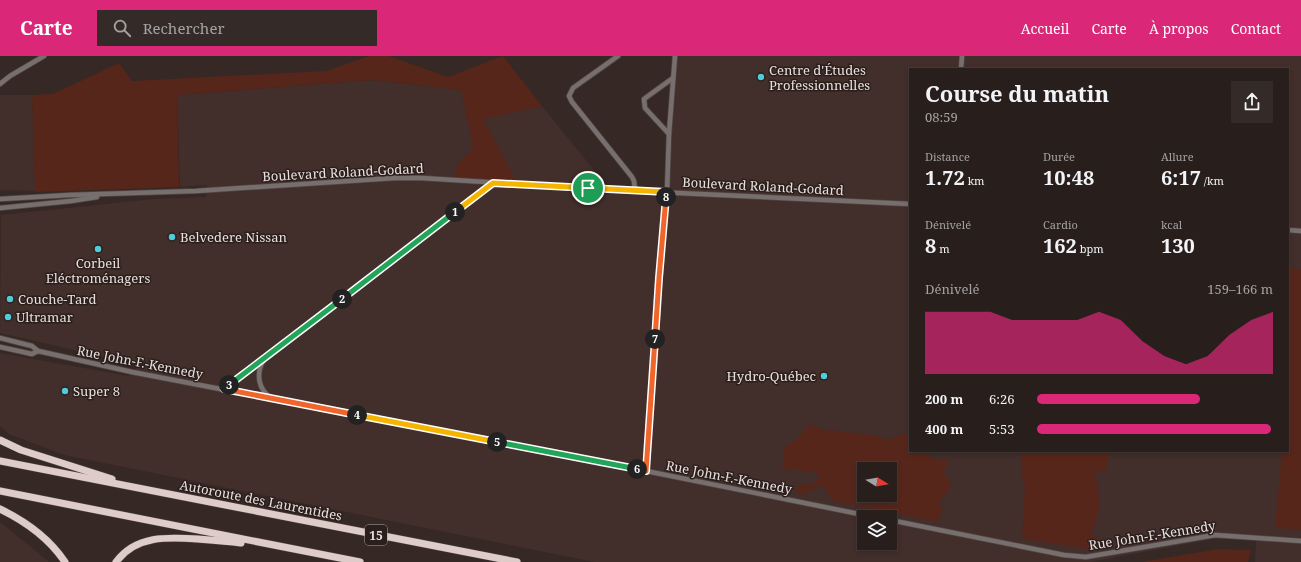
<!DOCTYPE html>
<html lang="fr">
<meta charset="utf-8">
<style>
:root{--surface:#281e1c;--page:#342b29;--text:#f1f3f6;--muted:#a5a2a3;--line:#443c3b;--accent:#db2777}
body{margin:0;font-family:"Noto Serif",serif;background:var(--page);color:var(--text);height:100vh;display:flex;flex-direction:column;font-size:15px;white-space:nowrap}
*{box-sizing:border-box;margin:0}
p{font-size:13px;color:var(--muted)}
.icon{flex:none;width:22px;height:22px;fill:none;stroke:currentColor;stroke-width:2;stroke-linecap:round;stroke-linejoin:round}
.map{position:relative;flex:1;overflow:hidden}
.details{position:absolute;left:909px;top:12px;width:380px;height:384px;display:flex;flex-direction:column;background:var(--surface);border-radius:0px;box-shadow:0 2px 6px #0003,0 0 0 1px var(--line)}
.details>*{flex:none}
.needle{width:26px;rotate:101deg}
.fabs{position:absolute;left:857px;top:406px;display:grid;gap:8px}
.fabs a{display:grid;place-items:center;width:40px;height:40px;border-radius:0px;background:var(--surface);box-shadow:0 2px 6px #0003,0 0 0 1px var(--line);font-size:20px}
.pin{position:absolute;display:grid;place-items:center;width:34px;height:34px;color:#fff;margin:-17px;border:2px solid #fff;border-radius:50%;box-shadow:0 1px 4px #0007}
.km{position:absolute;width:20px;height:20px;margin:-10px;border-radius:50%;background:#222;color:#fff;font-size:11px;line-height:20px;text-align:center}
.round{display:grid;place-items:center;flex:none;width:42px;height:42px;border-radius:0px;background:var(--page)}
.overview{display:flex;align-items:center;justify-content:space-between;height:68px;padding:0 16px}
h1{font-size:22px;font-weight:700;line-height:30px}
.metrics{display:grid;grid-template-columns:repeat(3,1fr);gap:6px;height:68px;padding:4px 16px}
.metrics div{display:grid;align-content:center}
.metrics b{font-size:20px;font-weight:700}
.metrics small{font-size:11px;font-weight:400}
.metrics p{font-size:11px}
.chart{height:112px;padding:8px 16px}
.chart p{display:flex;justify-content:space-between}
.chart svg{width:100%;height:72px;margin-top:4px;fill:var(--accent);opacity:.7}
ul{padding:0 16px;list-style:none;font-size:13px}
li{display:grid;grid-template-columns:64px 48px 1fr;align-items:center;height:30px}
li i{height:10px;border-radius:5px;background:var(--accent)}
header{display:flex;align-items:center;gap:24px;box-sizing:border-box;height:56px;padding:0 20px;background:var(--accent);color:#fff}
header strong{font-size:19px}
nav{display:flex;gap:22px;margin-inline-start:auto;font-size:14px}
.search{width:280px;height:36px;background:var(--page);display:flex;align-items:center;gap:10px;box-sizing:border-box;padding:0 14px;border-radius:0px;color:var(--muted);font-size:15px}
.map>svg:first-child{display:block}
</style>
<header>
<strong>Carte</strong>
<div class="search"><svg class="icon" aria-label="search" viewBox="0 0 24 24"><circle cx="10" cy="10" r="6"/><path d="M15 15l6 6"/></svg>Rechercher</div>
<nav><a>Accueil</a><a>Carte</a><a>À propos</a><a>Contact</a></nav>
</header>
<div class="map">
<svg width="1301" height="506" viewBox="0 0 1301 506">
<rect width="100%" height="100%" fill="#352825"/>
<!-- built -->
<g fill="#422e2a" fill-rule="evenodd">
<path d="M675 0H1301V506H1255L1256 484 1213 483 1091 506H594L64 399 9 378 0 370V297L129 320 139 309 0 277 1 159 153 143 206 141 207 129 180 131 177 39 373 24 462 34 468 64 542 50 607 130 666 136ZM910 13H1288V395H910ZM864 413H890V439H864ZM864 461H890V487H864Z"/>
<polygon points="0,39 32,39 37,135 0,134"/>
<polygon points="0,466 48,505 48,506 0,506"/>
</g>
<!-- green -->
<g fill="#57261b" fill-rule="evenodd">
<polygon points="369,0 389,0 448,21 503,0 542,50 483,63 517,126 454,122 457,109 471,95 471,81 461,34 373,24 177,39 179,131 35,136 32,39 53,38 119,7 132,25 326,15"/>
<polygon points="1288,212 1301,213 1301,474 1275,472 1282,395 1288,395"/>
<path d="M810 368 825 375 831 374 879 380 885 384 905 377 910 378V395H926V396C933 404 937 406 947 403V412L941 415 950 425 951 430 948 435 939 446 943 454 938 466 834 445 822 429 802 439 793 434 804 427 810 429 820 422 813 414 807 417 799 413 782 414 785 390 795 385ZM864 413H890V439H864Z"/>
<path d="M1021 395H1110L1105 416 1095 414C1100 439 1102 454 1091 477L1099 483 1100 491 1088 493 1024 483 1022 478 1025 431 1021 416Z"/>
<polygon points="1218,493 1251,494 1248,506 1142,506"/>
</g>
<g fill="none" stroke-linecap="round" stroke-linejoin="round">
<defs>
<g id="minor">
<polyline points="618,0 573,32 569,40 572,46 632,121 634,125 635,135"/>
<polyline points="961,13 962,0"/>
<polyline points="0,28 10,20 44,0"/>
<polyline points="669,78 645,52 644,43 673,22"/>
<polyline points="0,143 70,139 196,135 395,122 421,122 635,135 910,148"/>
<polyline points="0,152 71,145 97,141"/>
<polyline points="1288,174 1301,175"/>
<polyline points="0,282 32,290 38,295"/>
<polyline points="0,291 32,298 38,295 132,316 646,415 874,461"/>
<path d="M263 305C256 318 258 333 271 342"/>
<polyline points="224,333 493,127"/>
<polyline points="646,415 659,222 667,136 669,78 675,0"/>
<polyline points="890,464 1064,499 1086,501 1215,479 1301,485"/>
</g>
<g id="highway">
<polyline points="0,384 21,394 112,423"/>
<polyline points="0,405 517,506"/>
<polyline points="0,435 360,506"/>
<path d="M0 453C25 465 49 482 65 506"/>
<path d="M116 506C136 479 168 481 198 483 212 484 227 485 241 487"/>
</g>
</defs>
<!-- minor casing -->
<use href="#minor" stroke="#524543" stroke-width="6"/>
<!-- highway casing -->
<use href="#highway" stroke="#524543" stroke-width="8"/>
<!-- minor -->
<use href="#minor" stroke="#766f6d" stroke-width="4.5"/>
<!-- highway -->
<use href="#highway" stroke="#ddccc8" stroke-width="7"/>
</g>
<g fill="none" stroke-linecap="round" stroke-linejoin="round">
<defs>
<polyline id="split-1" points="455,156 493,127 588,132"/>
<polyline id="split-2" points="342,243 455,156"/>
<polyline id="split-3" points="229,329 342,243"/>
<polyline id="split-4" points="229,329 224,333 357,359"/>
<polyline id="split-5" points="357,359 497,386"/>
<polyline id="split-6" points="497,386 637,413"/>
<polyline id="split-7" points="637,413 646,415 655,283"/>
<polyline id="split-8" points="655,283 659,222 666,141"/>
<polyline id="split-9" points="588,132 667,136 666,141"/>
</defs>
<!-- split-1 casing -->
<use href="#split-1" stroke="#fff" stroke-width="8"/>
<!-- split-2 casing -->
<use href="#split-2" stroke="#fff" stroke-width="8"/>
<!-- split-3 casing -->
<use href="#split-3" stroke="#fff" stroke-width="8"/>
<!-- split-4 casing -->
<use href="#split-4" stroke="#fff" stroke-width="8"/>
<!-- split-5 casing -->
<use href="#split-5" stroke="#fff" stroke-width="8"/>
<!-- split-6 casing -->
<use href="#split-6" stroke="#fff" stroke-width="8"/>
<!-- split-7 casing -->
<use href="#split-7" stroke="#fff" stroke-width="8"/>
<!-- split-8 casing -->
<use href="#split-8" stroke="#fff" stroke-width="8"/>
<!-- split-9 casing -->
<use href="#split-9" stroke="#fff" stroke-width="8"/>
<!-- split-1 -->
<use href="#split-1" stroke="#f5b400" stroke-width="5"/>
<!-- split-2 -->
<use href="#split-2" stroke="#22a559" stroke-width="5"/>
<!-- split-3 -->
<use href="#split-3" stroke="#22a559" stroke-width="5"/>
<!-- split-4 -->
<use href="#split-4" stroke="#f0652b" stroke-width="5"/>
<!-- split-5 -->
<use href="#split-5" stroke="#f5b400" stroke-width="5"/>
<!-- split-6 -->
<use href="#split-6" stroke="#22a559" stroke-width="5"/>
<!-- split-7 -->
<use href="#split-7" stroke="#f0652b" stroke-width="5"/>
<!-- split-8 -->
<use href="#split-8" stroke="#f0652b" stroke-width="5"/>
<!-- split-9 -->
<use href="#split-9" stroke="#f5b400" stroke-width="5"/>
</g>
<!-- markers -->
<g fill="#52cbd9" stroke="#2b1f1c" stroke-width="1.5">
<circle cx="761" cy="21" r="4"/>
<circle cx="172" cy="181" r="4"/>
<circle cx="98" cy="193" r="4"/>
<circle cx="10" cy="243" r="4"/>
<circle cx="8" cy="261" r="4"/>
<circle cx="824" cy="320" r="4"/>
<circle cx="65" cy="335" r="4"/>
</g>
<g text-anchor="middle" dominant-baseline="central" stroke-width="3" stroke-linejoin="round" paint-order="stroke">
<!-- shield labels -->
<rect fill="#2b1f1c" stroke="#b0a6a4" stroke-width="1" x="365" y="469" width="22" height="20" rx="3"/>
<g font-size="12" font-weight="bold" fill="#e9e0de">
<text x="376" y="479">15</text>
</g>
<!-- poi labels -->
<g font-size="13" fill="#e9e0de" stroke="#2b1f1c" text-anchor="start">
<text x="769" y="14">Centre d'Études<tspan x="769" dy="15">Professionnelles</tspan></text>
<text x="180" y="181">Belvedere Nissan</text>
<text x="98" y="207" text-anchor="middle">Corbeil<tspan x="98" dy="15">Eléctroménagers</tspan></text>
<text x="18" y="243">Couche-Tard</text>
<text x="16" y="261">Ultramar</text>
<text x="816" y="320" text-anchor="end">Hydro-Québec</text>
<text x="73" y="335">Super 8</text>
</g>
<!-- street labels -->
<g font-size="13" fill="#e9e0de" stroke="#2b1f1c">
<text transform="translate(343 116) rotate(-3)">Boulevard Roland-Godard</text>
<text transform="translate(763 130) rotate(3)">Boulevard Roland-Godard</text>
<text transform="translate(140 306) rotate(11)">Rue John-F.-Kennedy</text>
<text transform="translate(729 421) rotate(11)">Rue John-F.-Kennedy</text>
<text transform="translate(261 444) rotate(11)">Autoroute des Laurentides</text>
<text transform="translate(1152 479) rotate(-9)">Rue John-F.-Kennedy</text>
</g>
</g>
</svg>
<div class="fabs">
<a><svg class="needle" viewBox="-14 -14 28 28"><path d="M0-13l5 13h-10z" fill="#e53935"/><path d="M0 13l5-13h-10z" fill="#a5a2a3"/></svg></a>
<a><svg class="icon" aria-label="layers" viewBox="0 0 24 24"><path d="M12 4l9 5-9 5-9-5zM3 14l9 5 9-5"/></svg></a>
</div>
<div class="pin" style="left:588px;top:132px;background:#1e9e55"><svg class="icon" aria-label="arrive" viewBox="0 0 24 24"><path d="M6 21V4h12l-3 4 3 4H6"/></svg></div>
<b class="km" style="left:455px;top:156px">1</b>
<b class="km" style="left:342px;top:243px">2</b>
<b class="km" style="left:229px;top:329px">3</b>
<b class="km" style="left:357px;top:359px">4</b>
<b class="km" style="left:497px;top:386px">5</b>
<b class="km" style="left:637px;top:413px">6</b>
<b class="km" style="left:655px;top:283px">7</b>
<b class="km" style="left:666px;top:141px">8</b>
<section class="details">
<div class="overview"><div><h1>Course du matin</h1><p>08:59</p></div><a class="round"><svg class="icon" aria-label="share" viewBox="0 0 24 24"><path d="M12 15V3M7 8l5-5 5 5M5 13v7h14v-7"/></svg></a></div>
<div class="metrics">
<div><p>Distance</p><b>1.72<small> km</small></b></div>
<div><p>Durée</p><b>10:48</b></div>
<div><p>Allure</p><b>6:17<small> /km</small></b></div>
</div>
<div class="metrics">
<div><p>Dénivelé</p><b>8<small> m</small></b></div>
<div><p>Cardio</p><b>162<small> bpm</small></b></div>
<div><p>kcal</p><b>130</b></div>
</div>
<div class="chart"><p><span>Dénivelé</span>159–166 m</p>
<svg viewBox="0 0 160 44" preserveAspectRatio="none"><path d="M0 44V6L10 6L20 6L30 6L40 11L50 11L60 11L70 11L80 6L90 11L100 24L110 33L120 38L130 33L140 20L150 11L160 6V44z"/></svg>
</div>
<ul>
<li><b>200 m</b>6:26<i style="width:69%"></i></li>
<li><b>400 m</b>5:53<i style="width:99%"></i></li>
</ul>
</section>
</div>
